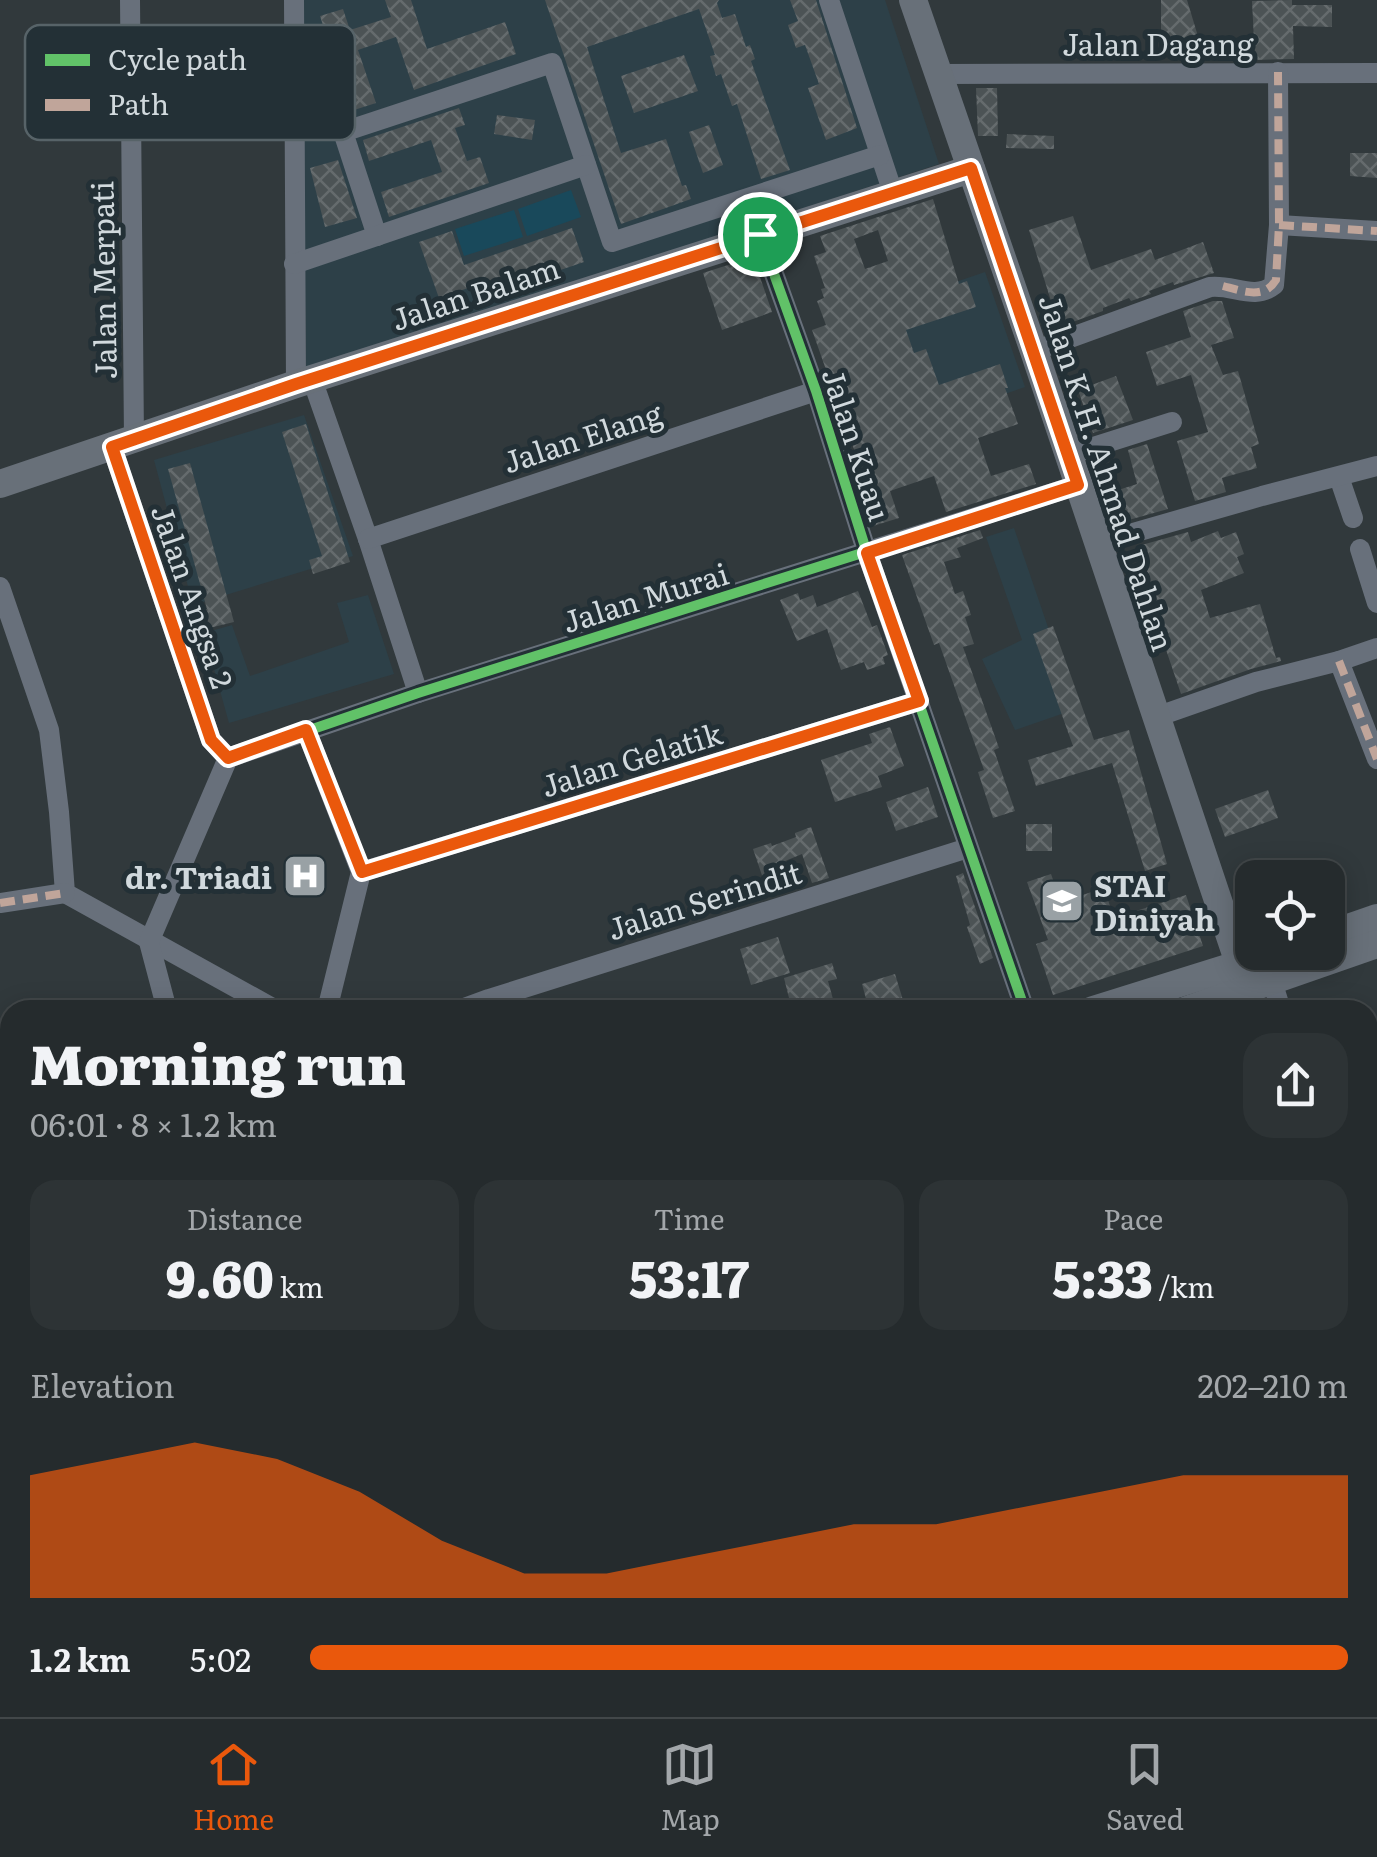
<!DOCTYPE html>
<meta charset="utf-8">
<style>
:root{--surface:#252b2d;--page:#2d3335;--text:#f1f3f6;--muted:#a3a7aa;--line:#424749;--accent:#ea580c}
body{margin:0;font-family:Literata,serif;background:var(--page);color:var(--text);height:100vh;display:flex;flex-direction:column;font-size:38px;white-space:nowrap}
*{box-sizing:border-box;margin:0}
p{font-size:32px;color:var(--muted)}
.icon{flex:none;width:55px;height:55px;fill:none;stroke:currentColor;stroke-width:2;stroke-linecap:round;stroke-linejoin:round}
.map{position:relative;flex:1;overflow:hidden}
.sheet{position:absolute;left:0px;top:1000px;width:1378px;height:718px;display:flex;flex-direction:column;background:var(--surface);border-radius:30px 30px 0 0;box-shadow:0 5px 25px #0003,0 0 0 2px var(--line)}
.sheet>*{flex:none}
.fabs{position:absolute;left:1235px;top:860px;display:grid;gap:20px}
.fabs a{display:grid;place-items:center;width:110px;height:110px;border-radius:20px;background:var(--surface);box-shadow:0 5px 25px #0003,0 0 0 2px var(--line);font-size:50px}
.pin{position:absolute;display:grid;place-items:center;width:85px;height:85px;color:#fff;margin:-42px;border:5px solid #fff;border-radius:50%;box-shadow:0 2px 10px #0007}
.round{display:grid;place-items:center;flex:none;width:105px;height:105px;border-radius:30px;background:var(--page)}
.summary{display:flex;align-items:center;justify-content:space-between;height:170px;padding:0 30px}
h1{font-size:55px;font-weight:800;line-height:75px}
.figures{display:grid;grid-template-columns:repeat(3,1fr);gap:15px;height:170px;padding:10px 30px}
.figures div{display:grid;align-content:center;border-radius:25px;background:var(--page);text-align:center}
.figures b{font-size:50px;font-weight:800}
.figures small{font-size:28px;font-weight:400}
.figures p{font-size:28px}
.chart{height:280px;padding:20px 30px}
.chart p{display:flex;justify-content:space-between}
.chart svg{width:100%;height:180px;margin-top:10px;fill:var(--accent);opacity:.7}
ul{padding:0 30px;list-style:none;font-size:32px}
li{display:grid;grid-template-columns:160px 120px 1fr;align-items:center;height:75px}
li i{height:25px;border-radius:12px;background:var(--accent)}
.tabs{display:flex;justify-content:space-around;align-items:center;height:140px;border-top:2px solid var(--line);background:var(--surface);font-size:28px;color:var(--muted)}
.tabs a{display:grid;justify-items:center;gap:5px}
.tabs .active{color:var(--accent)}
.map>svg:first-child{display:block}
</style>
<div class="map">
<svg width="1377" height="1717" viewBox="0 0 1377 1717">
<defs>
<pattern id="building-cross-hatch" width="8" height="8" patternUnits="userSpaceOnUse" patternTransform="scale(2.5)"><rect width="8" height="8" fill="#4c5355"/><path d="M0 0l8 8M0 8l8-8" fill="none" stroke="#656b6d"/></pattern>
</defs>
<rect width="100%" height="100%" fill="#31393c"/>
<!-- built -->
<g fill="#2d4048">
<polygon points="301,0 885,0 939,164 306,371"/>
<polygon points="985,272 1025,387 896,431 856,316"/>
<polygon points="304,415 353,556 193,605 154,460"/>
<polygon points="1014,528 1076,709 1015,730 982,659 1022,640 986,537"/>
<polygon points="368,595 394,674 229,723 204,633 232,625 250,676 349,642 337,603"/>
</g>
<!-- green -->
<g fill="#19495b">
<polygon points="571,190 581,217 527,236 518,209"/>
<polygon points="514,210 523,237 464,256 455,229"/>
</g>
<!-- building -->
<g fill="url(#building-cross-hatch)" fill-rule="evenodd">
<polygon points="385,0 411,0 427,49 505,22 516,54 414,90 396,37 358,50 376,103 351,111 320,16 343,9 350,30 391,17"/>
<polygon points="545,0 719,0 717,3 722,18 735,14 746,47 750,45 755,59 751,61 790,170 761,179 737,104 732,106 721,74 716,76 710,56 715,55 699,9 587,47 621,153 666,139 682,186 686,185 691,199 621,224"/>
<polygon points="790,0 816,0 857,128 826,140 808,88 819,84 805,45 796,48 788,25 798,21"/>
<polygon points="1161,0 1187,0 1200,43 1161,40"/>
<polygon points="1292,0 1292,5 1332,5 1332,27 1293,26 1294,59 1255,60 1252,1"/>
<polygon points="684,55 698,91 634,113 621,76"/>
<polygon points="976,88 997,88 998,136 978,136"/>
<polygon points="459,108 465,125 455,128 467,161 480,157 489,183 389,217 381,192 442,172 431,140 369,161 363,140"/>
<polygon points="497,115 535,120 532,140 494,134"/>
<polygon points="709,125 723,165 703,173 689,132"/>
<polygon points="1007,134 1054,136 1054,149 1006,148"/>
<polygon points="1350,153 1377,153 1377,178 1350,176"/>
<polygon points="338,160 357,218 325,227 310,168"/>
<path d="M933 199 959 284 967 281 976 307 906 330 914 353 926 349 939 385 1000 364 1008 388H1005L1018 424 978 438 991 476 1029 464 1036 484 946 512 934 476 890 491 899 518 873 526 851 456 856 455 812 330 826 325 817 301 824 298 821 289 825 288 814 256 826 252 820 236ZM878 230 888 261 865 269 854 239Z"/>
<polygon points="1073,216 1091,270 1151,249 1155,260 1203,242 1214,273 1174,285 1173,282 1149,291 1151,294 1131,301 1129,298 1103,308 1103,311 1059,327 1029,230"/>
<polygon points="572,228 584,262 478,298 474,286 439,298 419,242 452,231 464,265"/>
<polygon points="753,257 772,312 722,330 703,273"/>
<polygon points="1213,301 1222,301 1234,338 1211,345 1223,375 1238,371 1259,444 1251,447 1257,468 1222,478 1226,492 1195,501 1177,441 1208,432 1191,375 1157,386 1146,352 1191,337 1183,311"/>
<polygon points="1116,376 1133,420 1093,433 1078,390"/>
<polygon points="306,424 350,562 313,574 309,560 322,556 282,432"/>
<polygon points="1147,444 1168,509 1118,523 1109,493 1137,484 1128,450"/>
<polygon points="190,463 234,622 201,630 197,612 207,609 168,469"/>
<polygon points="980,530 983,538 957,548 961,557 944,562 955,594 963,591 971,615 965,617 974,644 963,647 999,748 994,750 1015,811 993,818 978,772 984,770 939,643 934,645 902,555"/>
<polygon points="1218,531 1221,538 1236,532 1244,554 1237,557 1244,573 1201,590 1210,618 1260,604 1276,658 1280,657 1281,661 1251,669 1181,694 1161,635 1166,633 1138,546 1188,532 1191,542"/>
<polygon points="858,591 872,627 877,625 888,655 883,657 885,664 867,670 864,662 841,670 827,629 797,641 780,600 798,593 800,600 813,595 817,607"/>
<polygon points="1053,626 1094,740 1129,730 1167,864 1145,871 1112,763 1036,786 1028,760 1073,746 1033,634"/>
<polygon points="890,727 904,766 878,776 882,787 835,802 821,760 872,743 869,734"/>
<polygon points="928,787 938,817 896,831 886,802"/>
<polygon points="1268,790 1278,818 1225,837 1215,809"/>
<rect x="1026" y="824" width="26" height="27"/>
<polygon points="811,827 829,878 812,883 802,854 778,864 785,884 767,890 753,849 771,843 772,846 796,837 795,833"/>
<polygon points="963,873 993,958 980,964 967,927 970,925 956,876"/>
<polygon points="1051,874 1061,902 1104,888 1114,918 1186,895 1203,946 1053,995 1036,944 1048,940 1027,882"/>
<polygon points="778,937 790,973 751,985 740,949"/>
<polygon points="832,963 837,979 828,981 836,1010 792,1010 784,978"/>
<polygon points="895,974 906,1010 869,1010 862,984"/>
</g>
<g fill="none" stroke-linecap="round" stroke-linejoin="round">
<!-- minor -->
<g stroke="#68707b" stroke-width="20">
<polyline points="130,0 134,440"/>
<polyline points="294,0 296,384"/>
<polyline points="829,0 893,193"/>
<polyline points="939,74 1377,73"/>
<polyline points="1279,225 1377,231"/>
<polyline points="760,235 816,391 867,553 1025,1010"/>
<polyline points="377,236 343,132 552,63 612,242 880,155"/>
<polyline points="294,264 586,165"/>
<path d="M1034 351 1210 287C1233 284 1254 301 1274 285L1279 225 1278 72"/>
<polyline points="312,379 368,539 418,693"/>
<polyline points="112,447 211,740 228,758"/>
<polyline points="1068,455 1172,422"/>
<polyline points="1339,477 1353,518"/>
<polyline points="368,539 816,391"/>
<polyline points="1098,543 1262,496 1377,466"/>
<polyline points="1360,549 1377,603"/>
<polyline points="0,587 49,730 59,812 65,893 276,1010"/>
<polyline points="1339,661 1377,759"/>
<polyline points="1156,717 1256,682 1339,661 1377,648"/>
<polyline points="306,730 361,872 327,1010"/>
<polyline points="228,758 418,693 1078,485"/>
<polyline points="361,872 919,701"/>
<polyline points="0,903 65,893"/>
<polyline points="1272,981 1281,1010"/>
<polyline points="167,1010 149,942 228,758"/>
<polyline points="459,1010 489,999 968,848"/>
<polyline points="0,1061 10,1115"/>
<polyline points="1368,1084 1377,1078"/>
<polyline points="1368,1198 1377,1238"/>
<polyline points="1368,1275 1377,1272"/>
<polyline points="1368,1399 1377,1395"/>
<polyline points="0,1457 10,1492"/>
<polyline points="1368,1517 1377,1515"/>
<polyline points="1368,1562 1377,1605"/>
<polyline points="1368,1631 1377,1628"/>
<polyline points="79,1708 82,1717"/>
<polyline points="500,1708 502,1717"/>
<polyline points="664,1708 667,1717"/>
<polyline points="801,1708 805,1717"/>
<polyline points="1100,1708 1104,1717"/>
<polyline points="1341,1708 1343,1717"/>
<polyline points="1118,1717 1144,1708"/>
</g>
<!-- major -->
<g stroke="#687079" stroke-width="28">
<polyline points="913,0 1034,351 1240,966"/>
<polyline points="0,484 296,384 971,169"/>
<polyline points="1328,935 1377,918"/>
<polyline points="1093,1010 1279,952"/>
<polyline points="1187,1010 1377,944"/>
<polyline points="0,1387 10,1384"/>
<polyline points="1011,1708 1015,1717"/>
</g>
<!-- quiet -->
<g stroke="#c0a59a" stroke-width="8" stroke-dasharray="15 8" stroke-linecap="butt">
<polyline points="1279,225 1377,231"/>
<path d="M1223 286C1242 291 1264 300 1276 280L1279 225 1278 72"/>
<polyline points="1339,661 1377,759"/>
<polyline points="0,903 65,893"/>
<polyline points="0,1061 10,1115"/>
<polyline points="1368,1275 1377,1272"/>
<polyline points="1368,1517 1377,1515"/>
<polyline points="1100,1708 1104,1717"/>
</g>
<defs>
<g id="cycleway">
<polyline points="760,235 816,391 867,553 1025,1010"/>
<polyline points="228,758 418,693 1078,485"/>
<polyline points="361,872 919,701"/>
</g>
</defs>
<!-- cycleway casing -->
<use href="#cycleway" stroke="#233036" stroke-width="16"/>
<!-- cycleway -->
<use href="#cycleway" stroke="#61c268" stroke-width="10"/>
</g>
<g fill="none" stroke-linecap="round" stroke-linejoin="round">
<defs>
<polygon id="route" points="971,168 1078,485 867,553 919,701 362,872 306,730 228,758 211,740 112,447 296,384"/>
</defs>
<!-- route casing -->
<use href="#route" stroke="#fff" stroke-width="20"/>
<!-- route -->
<use href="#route" stroke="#ea580c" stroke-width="12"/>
</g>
<!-- icons -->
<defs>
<symbol id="hospital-square" viewBox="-11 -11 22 22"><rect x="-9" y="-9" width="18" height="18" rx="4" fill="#99a1a5" stroke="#233036"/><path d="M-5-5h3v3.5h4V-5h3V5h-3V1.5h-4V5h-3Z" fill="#fff"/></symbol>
<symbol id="university-square" viewBox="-11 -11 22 22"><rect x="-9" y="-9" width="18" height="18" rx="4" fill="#99a1a5" stroke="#233036"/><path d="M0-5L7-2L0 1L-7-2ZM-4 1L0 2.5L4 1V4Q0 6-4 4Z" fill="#fff"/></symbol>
</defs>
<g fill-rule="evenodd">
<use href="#hospital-square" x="280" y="851" width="50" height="50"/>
<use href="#university-square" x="1037" y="876" width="50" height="50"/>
</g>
<g text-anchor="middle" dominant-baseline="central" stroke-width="10" stroke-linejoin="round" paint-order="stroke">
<!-- street labels -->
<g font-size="30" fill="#d1d9dd" stroke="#233036">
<text x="1158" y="43">Jalan Dagang</text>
<text transform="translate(102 280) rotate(-91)">Jalan Merpati</text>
<text transform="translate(475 292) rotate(-18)">Jalan Balam</text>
<text transform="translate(582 436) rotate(-18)">Jalan Elang</text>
<text transform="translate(858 444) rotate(72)">Jalan Kuau</text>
<text transform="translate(1108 472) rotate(72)">Jalan K.H. Ahmad Dahlan</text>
<text transform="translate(194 596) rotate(71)">Jalan Angsa 2</text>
<text transform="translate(645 596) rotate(-17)">Jalan Murai</text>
<text transform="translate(631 758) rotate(-17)">Jalan Gelatik</text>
<text transform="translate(704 899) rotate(-17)">Jalan Serindit</text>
</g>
<!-- poi labels -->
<g font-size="30" font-weight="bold" fill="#d1d9dd" stroke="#233036" text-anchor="end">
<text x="272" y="876">dr. Triadi</text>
<text x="1094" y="884" text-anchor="start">STAI<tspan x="1094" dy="34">Diniyah</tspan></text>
</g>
</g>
<!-- legend -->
<rect x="25" y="25" width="330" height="115" rx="15" fill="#233036" stroke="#576368" stroke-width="2.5"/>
<rect x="45" y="54" width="45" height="12" fill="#61c268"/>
<rect x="45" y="99" width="45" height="12" fill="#c0a59a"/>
<g font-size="28" fill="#d1d9dd">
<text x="108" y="70">Cycle path</text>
<text x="108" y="115">Path</text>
</g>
</svg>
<div class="fabs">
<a><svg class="icon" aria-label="locate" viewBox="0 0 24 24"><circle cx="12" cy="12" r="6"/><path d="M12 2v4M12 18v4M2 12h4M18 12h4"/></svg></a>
</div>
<div class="pin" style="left:760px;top:234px;background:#1e9e55"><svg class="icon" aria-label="arrive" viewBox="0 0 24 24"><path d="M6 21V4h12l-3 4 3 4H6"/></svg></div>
<section class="sheet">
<div class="summary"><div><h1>Morning run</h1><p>06:01 · 8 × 1.2 km</p></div><a class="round"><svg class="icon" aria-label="share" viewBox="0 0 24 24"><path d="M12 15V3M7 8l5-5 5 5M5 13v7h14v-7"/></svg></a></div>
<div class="figures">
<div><p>Distance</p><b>9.60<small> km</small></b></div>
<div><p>Time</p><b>53:17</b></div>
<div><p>Pace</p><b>5:33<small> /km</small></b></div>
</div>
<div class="chart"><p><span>Elevation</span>202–210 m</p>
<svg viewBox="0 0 160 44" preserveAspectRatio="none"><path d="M0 44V14L10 10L20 6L30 10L40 18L50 30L60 38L70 38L80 34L90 30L100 26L110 26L120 22L130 18L140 14L150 14L160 14V44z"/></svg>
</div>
<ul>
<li><b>1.2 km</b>5:02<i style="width:100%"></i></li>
</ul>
</section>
</div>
<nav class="tabs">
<a class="active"><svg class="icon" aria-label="home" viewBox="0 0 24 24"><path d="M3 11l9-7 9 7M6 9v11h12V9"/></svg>Home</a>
<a><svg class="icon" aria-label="map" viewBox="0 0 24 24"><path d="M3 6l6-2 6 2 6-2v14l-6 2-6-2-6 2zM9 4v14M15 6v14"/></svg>Map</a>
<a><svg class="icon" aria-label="saved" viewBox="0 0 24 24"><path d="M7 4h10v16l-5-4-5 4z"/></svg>Saved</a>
</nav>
